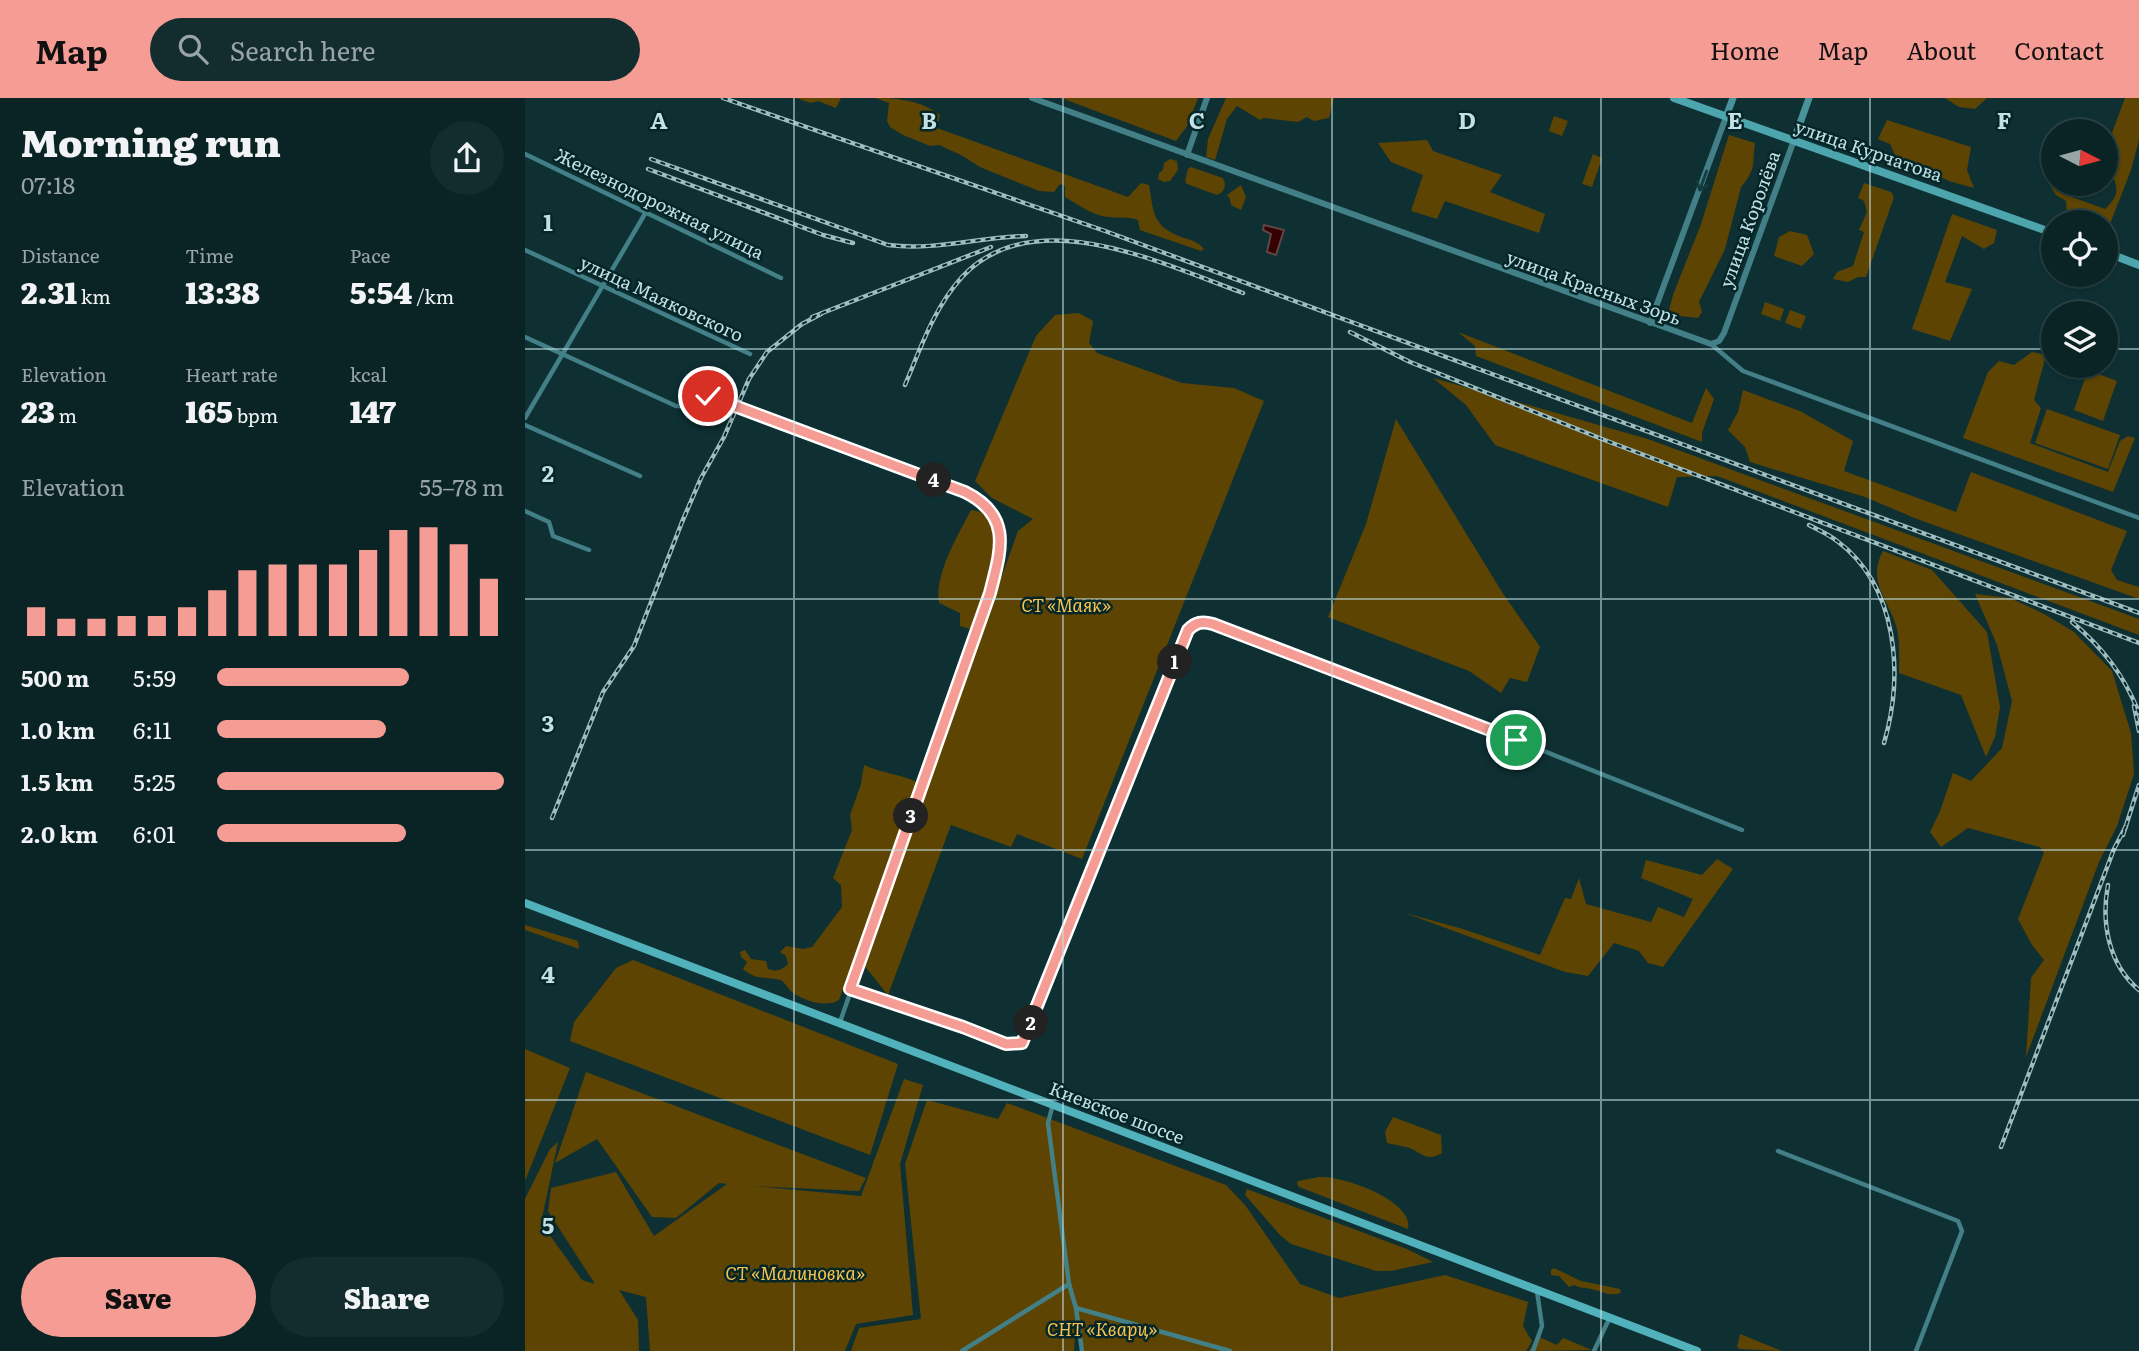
<!DOCTYPE html>
<meta charset="utf-8">
<style>
:root{--surface:#0a2426;--page:#132c2e;--text:#f1f3f6;--muted:#99a4a7;--line:#2a4143;--accent:#f59c95}
body{margin:0;font-family:Literata,serif;background:var(--page);color:var(--text);height:100vh;display:flex;flex-direction:column;font-size:26px;white-space:nowrap}
*{box-sizing:border-box;margin:0}
p{font-size:23px;color:var(--muted)}
.icon{flex:none;width:38px;height:38px;fill:none;stroke:currentColor;stroke-width:2;stroke-linecap:round;stroke-linejoin:round}
.map{position:relative;flex:1;overflow:hidden}
.details{display:flex;flex-direction:column;background:var(--surface);width:525px}
.details>*{flex:none}
.needle{width:46px;rotate:96deg}
.tools{position:absolute;left:1516px;top:21px;display:grid;gap:14px}
.tools a{display:grid;place-items:center;width:77px;height:77px;border-radius:50%;background:var(--surface);box-shadow:0 2px 5px #0004,0 0 0 2px var(--line);font-size:35px}
.pin{position:absolute;display:grid;place-items:center;width:60px;height:60px;color:#fff;margin:-30px;border:4px solid #fff;border-radius:50%;box-shadow:0 2px 7px #0007}
.km{position:absolute;width:35px;height:35px;margin:-18px;border-radius:50%;background:#222;color:#fff;font-size:19px;line-height:35px;text-align:center}
.round{display:grid;place-items:center;flex:none;width:74px;height:74px;border-radius:37px;background:var(--page)}
.head{display:flex;align-items:center;justify-content:space-between;height:119px;padding:0 21px}
h1{font-size:38px;font-weight:800;line-height:52px}
.metrics{display:grid;grid-template-columns:repeat(3,1fr);gap:10px;height:119px;padding:7px 21px}
.metrics div{display:grid;align-content:center}
.metrics b{font-size:30px;font-weight:800}
.metrics small{font-size:19px;font-weight:400}
.metrics p{font-size:19px}
.chart{height:196px;padding:14px 21px}
.chart p{display:flex;justify-content:space-between}
.chart svg{width:100%;height:126px;margin-top:7px;stroke:var(--accent);stroke-width:6}
.action{display:flex;gap:14px;margin-top:auto;padding:14px 21px}
.action a{flex:1;height:80px;border-radius:42px;background:var(--accent);color:#111;font-size:28px;font-weight:800;line-height:80px;text-align:center}
.action a+a{background:var(--page);color:var(--text)}
ul{padding:0 21px;list-style:none;font-size:23px}
li{display:grid;grid-template-columns:112px 84px 1fr;align-items:center;height:52px}
li i{height:18px;border-radius:9px;background:var(--accent)}
header{display:flex;align-items:center;gap:42px;box-sizing:border-box;height:98px;padding:0 35px;background:var(--accent);color:#111}
header strong{font-size:33px}
nav{display:flex;gap:38px;margin-inline-start:auto;font-size:24px}
.search{width:490px;height:63px;background:var(--page);display:flex;align-items:center;gap:18px;box-sizing:border-box;padding:0 24px;border-radius:38px;color:var(--muted);font-size:26px}
main{display:flex;flex:1;min-height:0}
.map>svg:first-child{display:block}
</style>
<header>
<strong>Map</strong>
<div class="search"><svg class="icon" aria-label="search" viewBox="0 0 24 24"><circle cx="10" cy="10" r="6"/><path d="M15 15l6 6"/></svg>Search here</div>
<nav><a>Home</a><a>Map</a><a>About</a><a>Contact</a></nav>
</header>
<main>
<section class="details">
<div class="head"><div><h1>Morning run</h1><p>07:18</p></div><a class="round"><svg class="icon" aria-label="share" viewBox="0 0 24 24"><path d="M12 15V3M7 8l5-5 5 5M5 13v7h14v-7"/></svg></a></div>
<div class="metrics">
<div><p>Distance</p><b>2.31<small> km</small></b></div>
<div><p>Time</p><b>13:38</b></div>
<div><p>Pace</p><b>5:54<small> /km</small></b></div>
</div>
<div class="metrics">
<div><p>Elevation</p><b>23<small> m</small></b></div>
<div><p>Heart rate</p><b>165<small> bpm</small></b></div>
<div><p>kcal</p><b>147</b></div>
</div>
<div class="chart"><p><span>Elevation</span>55–78 m</p>
<svg viewBox="0 0 160 44" preserveAspectRatio="none"><path d="M5 44V34M15 44V38M25 44V38M35 44V37M45 44V37M55 44V34M65 44V28M75 44V21M85 44V19M95 44V19M105 44V19M115 44V14M125 44V7M135 44V6M145 44V12M155 44V24"/></svg>
</div>
<ul>
<li><b>500 m</b>5:59<i style="width:67%"></i></li>
<li><b>1.0 km</b>6:11<i style="width:59%"></i></li>
<li><b>1.5 km</b>5:25<i style="width:100%"></i></li>
<li><b>2.0 km</b>6:01<i style="width:66%"></i></li>
</ul>
<div class="action"><a>Save</a><a>Share</a></div>
</section>
<div class="map">
<svg width="1614" height="1253" viewBox="0 0 1614 1253">
<rect width="100%" height="100%" fill="#0e3033"/>
<!-- green -->
<g fill="#5d4402">
<polygon points="271,0 316,0 311,10 293,3 286,5"/>
<path d="M351 0C374 0 397 3 415 17L412 30 603 99 616 85 624 87C629 117 628 129 659 140 667 142 673 144 679 151L676 153 615 132 613 122C601 118 589 121 577 118 564 115 552 106 540 99V88L535 86 529 94 514 93 455 69 436 57 414 47 405 48 378 37 365 29 362 23 364 5Z"/>
<polygon points="536,0 673,0 662,28 651,43"/>
<polygon points="701,0 809,0 804,20 789,23 782,19 773,24 739,20 735,22 712,8 702,21 690,62 681,59 683,41"/>
<polygon points="1420,0 1462,0 1450,11 1434,9"/>
<path d="M1600 0H1614V42L1606 72 1583 131H1580V124H1548L1542 117 1541 103 1531 97 1525 87 1528 80V86H1548L1547 99 1580 111C1593 99 1595 91 1586 75L1591 54 1584 43Z"/>
<polygon points="1029,18 1043,23 1037,38 1024,33"/>
<polygon points="1362,22 1446,49 1442,72 1449,90 1424,83 1370,57 1365,46 1353,41"/>
<path d="M1204 37 1230 45C1227 65 1232 71 1216 89L1200 151 1174 204 1177 214 1173 220 1155 218 1144 212 1148 197 1176 126Z"/>
<polygon points="902,42 908,53 977,77 965,94 1020,116 1014,135 920,103 912,121 886,113 898,77 866,64 853,45"/>
<polygon points="1068,56 1077,60 1067,89 1057,86"/>
<polygon points="645,61 652,63 653,72 645,83 639,84 633,81 634,75 638,72 639,65"/>
<path d="M666 69 698 80C702 88 699 94 692 97L662 86 660 83 663 71Z"/>
<polygon points="1339,85 1366,94 1369,99 1341,179 1333,179 1323,184 1308,181 1312,174 1328,168 1339,134 1334,132 1342,114 1339,103 1333,100"/>
<polygon points="716,87 721,99 716,112 706,107 705,101 702,97"/>
<polygon points="1427,116 1472,132 1469,145 1459,151 1437,138 1420,184 1447,191 1425,243 1387,231"/>
<polygon points="1265,133 1282,137 1289,156 1277,168 1249,158 1254,139"/>
<polygon points="1240,204 1259,211 1255,223 1236,216"/>
<polygon points="1265,212 1281,218 1276,231 1260,225"/>
<polygon points="554,215 568,223 564,245 572,255 657,285 709,290 739,303 557,761 492,736 486,749 426,727 363,897 338,866 493,433 508,421 467,400 450,383 511,238 530,217"/>
<polygon points="933,234 1167,325 1181,290 1189,301 1177,335 1177,344 951,258 950,248"/>
<polygon points="1507,254 1521,257 1509,302 1516,310 1505,345 1583,374 1595,343 1603,338 1610,340 1588,394 1438,340 1463,274 1474,263 1489,267"/>
<polygon points="1563,272 1592,283 1578,323 1549,312"/>
<polygon points="908,280 1123,341 1614,521 1614,537 1192,378 1152,379 1143,409 970,347 941,307"/>
<polygon points="1218,292 1275,313 1328,343 1319,373 1431,414 1446,374 1602,433 1586,472 1592,482 1614,489 1614,501 1392,421 1340,399 1225,364 1220,349 1203,332 1213,314"/>
<polygon points="1522,311 1595,337 1583,371 1510,345"/>
<polygon points="871,321 977,494 1015,549 1002,584 985,580 976,595 944,573 803,519 841,426"/>
<path d="M446 412C496 417 458 505 448 532L435 528V515L414 505C409 477 433 437 446 412Z"/>
<path d="M1358 453 1407 472 1462 534 1475 609 1470 639 1461 659 1436 597 1374 575C1374 561 1375 545 1372 531 1364 500 1341 485 1358 453Z"/>
<polygon points="1450,496 1485,500 1519,516 1549,534 1587,573 1606,635 1609,676 1592,728 1574,764 1501,959 1506,880 1519,862 1507,847 1493,821 1519,755 1515,749 1443,730 1416,749 1405,734 1415,713 1428,675 1446,683 1477,650 1487,603 1472,547"/>
<path d="M339 667C357 675 374 676 392 684L314 902C302 910 280 903 268 895 264 892 261 886 256 882 239 878 232 883 218 871L222 864 216 859 215 854 220 852 226 861 241 863 243 871C252 874 257 872 263 866L261 858 255 854 261 848 278 851 287 849 317 809 316 787 308 780 327 732 325 717 336 686Z"/>
<polygon points="1192,761 1208,771 1138,869 1123,865 1114,853 1089,845 1063,878 1040,874 880,815 938,831 1015,857 1040,800 1046,801 1054,780 1061,806 1126,824 1133,809 1159,819 1168,801 1116,780 1121,762 1177,777"/>
<polygon points="0,827 53,843 54,851 0,832"/>
<polygon points="108,862 373,966 345,1057 45,943 49,924 91,870"/>
<polygon points="0,951 45,970 0,1083"/>
<polygon points="61,974 341,1080 334,1093 229,1088 336,1098 379,981 398,987 375,1066 388,1217 331,1226 320,1253 125,1253 121,1199 94,1192 113,1222 114,1253 0,1253 0,1101 25,1051 33,1044 16,1125 57,1182 70,1186 23,1113 26,1090 91,1074 129,1138 202,1086 194,1085 151,1120 127,1119 72,1041 30,1065"/>
<polygon points="402,1002 473,1021 482,1005 701,1087 720,1107 775,1186 814,1200 920,1177 1003,1204 998,1228 1007,1243 1001,1253 557,1253 551,1222 549,1253 326,1253 334,1230 396,1221 380,1066"/>
<path d="M868 1019 916 1037 917 1055C902 1064 898 1056 885 1050 878 1048 870 1047 862 1045L860 1034Z"/>
<path d="M794 1079C816 1077 889 1102 883 1131L774 1089 772 1086 773 1083Z"/>
<polygon points="722,1091 882,1151 908,1164 866,1173 851,1173 766,1146 755,1137 720,1097"/>
<path d="M1029 1170 1056 1183 1095 1191 1096 1195C1084 1199 1077 1193 1066 1191 1059 1189 1056 1191 1049 1187L1044 1189 1034 1178 1026 1177V1172Z"/>
<polygon points="1215,1236 1257,1253 1215,1251 1212,1249"/>
<polygon points="1012,1238 1032,1247 1038,1240 1067,1252 1004,1253"/>
</g>
<!-- water -->
<polygon fill="#360002" stroke="#604446" stroke-width="2" points="739,127 759,132 751,157 742,154 746,136 738,132"/>
<g fill="none" stroke-linecap="round" stroke-linejoin="round">
<!-- minor -->
<g stroke="#427f86" stroke-width="4.5">
<polyline points="0,56 256,180"/>
<polyline points="0,152 225,256"/>
<path d="M0 239 151 308H162L177 298 199 302 437 392C488 416 476 449 465 495L315 924"/>
<polyline points="1186,246 1218,273 1614,420"/>
<polyline points="0,320 121,114"/>
<polyline points="0,327 115,378"/>
<polyline points="0,413 24,424 28,438 64,452"/>
<polyline points="325,891 441,930 481,946 497,945 663,532 679,523 991,642 1217,732"/>
<polyline points="528,1006 523,1025 544,1186 551,1210 557,1253"/>
<polyline points="1253,1053 1433,1123 1437,1133 1391,1253"/>
<polyline points="551,1210 705,1253"/>
<polyline points="437,1253 544,1186"/>
<polyline points="1008,1253 1017,1228 1012,1193"/>
<polyline points="1069,1253 1085,1219"/>
</g>
<!-- tertiary -->
<g stroke="#427f86" stroke-width="6">
<polyline points="507,0 1186,246 1194,243 1199,235 1269,42"/>
<polyline points="662,57 682,0"/>
<polyline points="1125,225 1201,19"/>
</g>
<!-- secondary -->
<g stroke="#48929a" stroke-width="7">
<polyline points="1201,19 1208,0"/>
<polyline points="1269,42 1284,0"/>
</g>
<!-- primary -->
<g stroke="#4da5ae" stroke-width="8">
<polyline points="1149,0 1528,135"/>
<polyline points="1580,154 1614,167"/>
</g>
<!-- trunk -->
<polyline stroke="#51b2bc" stroke-width="8" points="0,805 1172,1253"/>
<defs>
<g id="rail">
<polyline points="198,0 580,133 1614,515"/>
<path d="M126 61 363 147C410 153 454 139 501 138"/>
<polyline points="123,71 298,137 328,145"/>
<polyline points="287,219 466,149"/>
<polyline points="825,234 885,264 1082,343 1614,545"/>
<path d="M380 287C396 249 409 210 437 179 509 102 637 166 718 195"/>
<path d="M1284 427C1293 432 1303 436 1312 443 1373 488 1379 577 1359 645"/>
<path d="M1547 524C1578 550 1599 577 1614 615"/>
<polyline points="1609,608 1614,633"/>
<polyline points="27,720 78,594 109,548 157,424 176,380 199,339 224,281 242,254 277,226 296,216"/>
<polyline points="1598,737 1614,687"/>
<path d="M1583 787C1576 824 1583 866 1614 892"/>
<polyline points="1476,1049 1589,751 1601,728"/>
</g>
</defs>
<!-- rail casing -->
<use href="#rail" stroke="#9ebdc1" stroke-width="4.5"/>
<!-- rail -->
<use href="#rail" stroke="#042629" stroke-width="2" stroke-dasharray="5" stroke-linecap="butt"/>
</g>
<!-- one-way arrows -->
<defs><path id="oneway-shaft" d="M-6 0H5M1.5-3L5.5 0L1.5 3" fill="none" stroke-width="1.6" stroke-linecap="round" stroke-linejoin="round" transform="scale(1.75)"/></defs>
<use stroke="#143c40" href="#oneway-shaft" transform="translate(1178 83) rotate(110)"/>
<g fill="none" stroke-linecap="round" stroke-linejoin="round">
<defs>
<path id="route" d="M183 298 440 394C488 418 476 452 465 495L325 891 438 929 481 946 497 945 663 532C671 524 677 523 688 526L991 642"/>
</defs>
<!-- route casing -->
<use href="#route" stroke="#fff" stroke-width="14"/>
<!-- route -->
<use href="#route" stroke="#f59c95" stroke-width="9"/>
</g>
<!-- grid -->
<path fill="none" stroke="#c3e1e5" stroke-width="2" stroke-opacity="0.55" d="M269 0V1253M538 0V1253M807 0V1253M1076 0V1253M1345 0V1253M0 251H1528M1580 251H1614M0 501H1614M0 752H1614M0 1002H1614"/>
<g text-anchor="middle" dominant-baseline="central" stroke-width="5" stroke-linejoin="round" paint-order="stroke">
<!-- street labels -->
<g font-size="18" fill="#c3e1e5" stroke="#042629">
<text transform="translate(1344 52) rotate(19)">улица Курчатова</text>
<text transform="translate(135 105) rotate(26)">Железнодорожная улица</text>
<text transform="translate(1224 121) rotate(-70)">улица Королёва</text>
<text transform="translate(1069 189) rotate(20)">улица Красных Зорь</text>
<text transform="translate(137 200) rotate(25)">улица Маяковского</text>
<text transform="translate(592 1014) rotate(21)">Киевское шоссе</text>
</g>
<!-- park labels -->
<g font-size="18" font-style="italic" fill="#f7c34e" stroke="#042629">
<text x="541" y="506">СТ «Маяк»</text>
<text x="270" y="1174">СТ «Малиновка»</text>
<text x="577" y="1230">СНТ «Кварц»</text>
</g>
</g>
<g font-size="23" text-anchor="middle" font-weight="bold" fill="#c3e1e5" stroke="#042629" stroke-width="5" stroke-linejoin="round" paint-order="stroke">
<text x="134" y="31">A</text>
<text x="404" y="31">B</text>
<text x="672" y="31">C</text>
<text x="942" y="31">D</text>
<text x="1210" y="31">E</text>
<text x="1479" y="31">F</text>
<text x="23" y="133">1</text>
<text x="23" y="384">2</text>
<text x="23" y="634">3</text>
<text x="23" y="885">4</text>
<text x="23" y="1136">5</text>
</g>
</svg>
<div class="tools">
<a><svg class="needle" viewBox="-14 -14 28 28"><path d="M0-13l5 13h-10z" fill="#e53935"/><path d="M0 13l5-13h-10z" fill="#99a4a7"/></svg></a>
<a><svg class="icon" aria-label="locate" viewBox="0 0 24 24"><circle cx="12" cy="12" r="6"/><path d="M12 2v4M12 18v4M2 12h4M18 12h4"/></svg></a>
<a><svg class="icon" aria-label="layers" viewBox="0 0 24 24"><path d="M12 4l9 5-9 5-9-5zM3 14l9 5 9-5"/></svg></a>
</div>
<div class="pin" style="left:991px;top:642px;background:#1e9e55"><svg class="icon" aria-label="arrive" viewBox="0 0 24 24"><path d="M6 21V4h12l-3 4 3 4H6"/></svg></div>
<div class="pin" style="left:183px;top:298px;background:#d93025"><svg class="icon" aria-label="check" viewBox="0 0 24 24"><path d="M5 12l5 5 9-10"/></svg></div>
<b class="km" style="left:650px;top:564px">1</b>
<b class="km" style="left:506px;top:925px">2</b>
<b class="km" style="left:386px;top:718px">3</b>
<b class="km" style="left:409px;top:382px">4</b>
</div>
</main>
